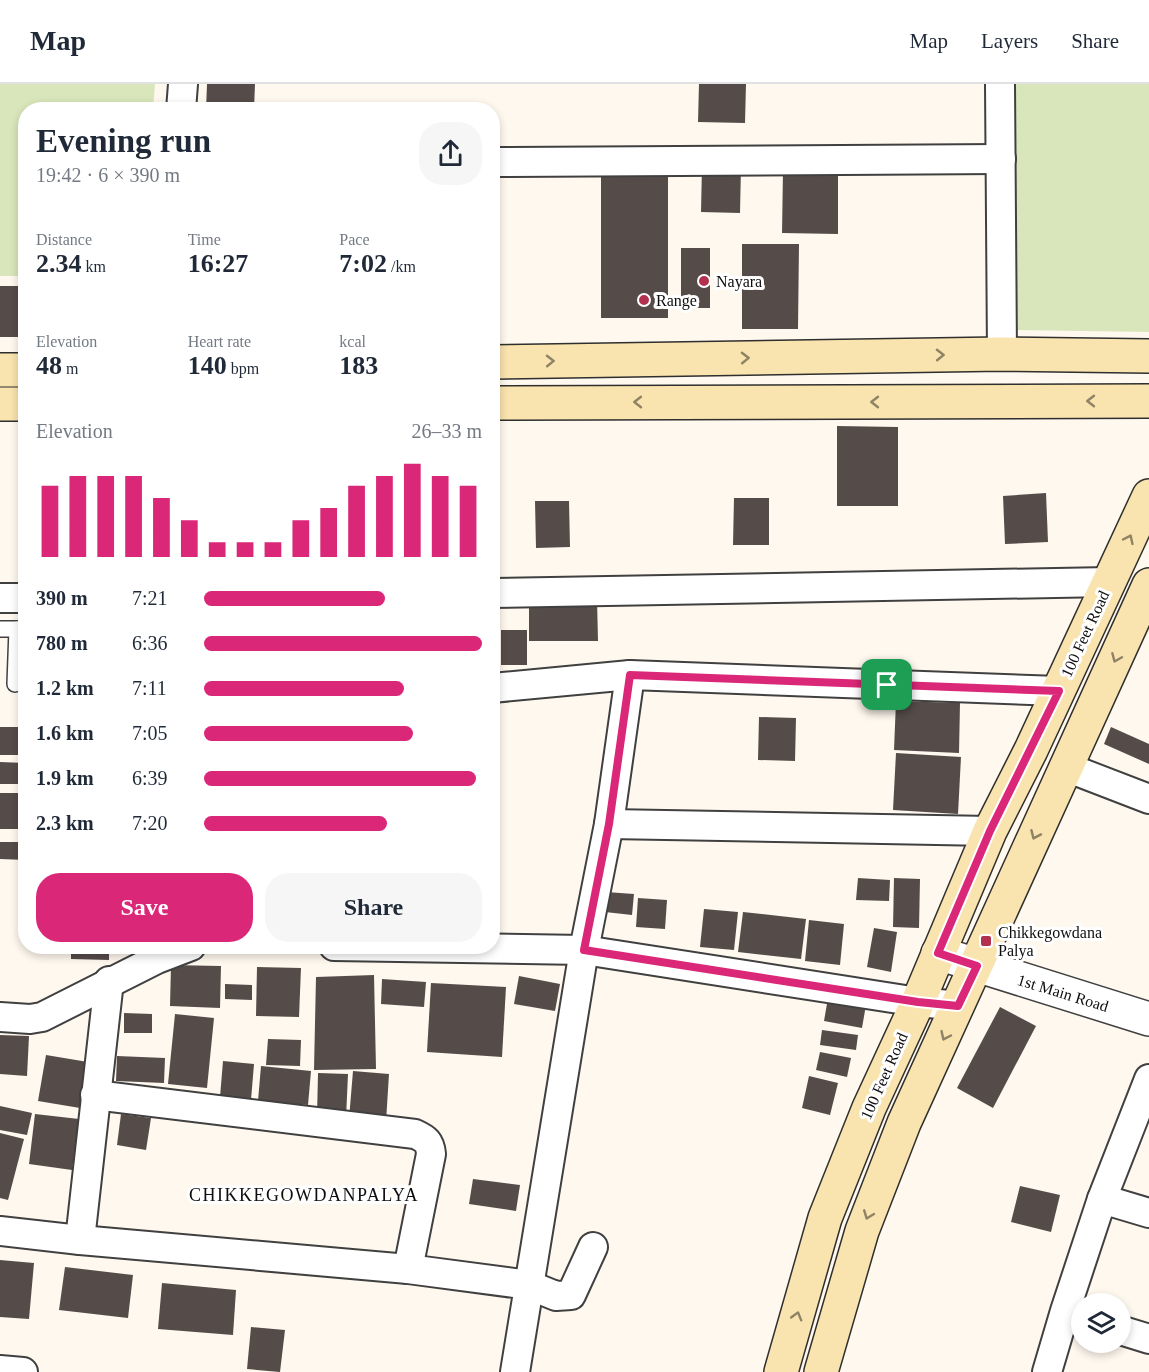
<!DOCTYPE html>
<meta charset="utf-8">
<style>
:root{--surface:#fff;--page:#f6f6f7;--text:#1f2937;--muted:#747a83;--line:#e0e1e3;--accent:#db2777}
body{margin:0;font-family:Georgia,serif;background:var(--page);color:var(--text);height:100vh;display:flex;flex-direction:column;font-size:22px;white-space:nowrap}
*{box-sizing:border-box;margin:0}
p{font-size:20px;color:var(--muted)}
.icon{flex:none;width:33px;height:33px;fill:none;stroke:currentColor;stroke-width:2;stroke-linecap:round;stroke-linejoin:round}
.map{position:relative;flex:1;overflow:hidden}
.drawer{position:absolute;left:18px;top:18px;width:482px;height:852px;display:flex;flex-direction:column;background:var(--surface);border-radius:24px;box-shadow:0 3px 9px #0003}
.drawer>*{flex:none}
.buttons{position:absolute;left:1071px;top:1209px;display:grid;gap:12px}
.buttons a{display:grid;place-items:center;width:60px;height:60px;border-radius:50%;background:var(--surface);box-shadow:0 3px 9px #0003;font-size:30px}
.pin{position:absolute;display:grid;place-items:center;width:51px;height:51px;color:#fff;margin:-26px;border-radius:12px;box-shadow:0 3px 9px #0006}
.round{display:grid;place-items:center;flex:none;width:63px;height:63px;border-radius:24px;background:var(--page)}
.summary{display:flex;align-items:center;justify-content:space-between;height:102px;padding:0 18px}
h1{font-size:33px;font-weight:600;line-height:45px}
.stats{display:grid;grid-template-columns:repeat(3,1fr);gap:9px;height:102px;padding:6px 18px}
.stats div{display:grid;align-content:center}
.stats b{font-size:26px;font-weight:600}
.stats small{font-size:16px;font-weight:400}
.stats p{font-size:16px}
.chart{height:168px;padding:12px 18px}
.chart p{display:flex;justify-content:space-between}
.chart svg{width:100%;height:108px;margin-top:6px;stroke:var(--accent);stroke-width:6}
.primary-button{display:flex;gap:12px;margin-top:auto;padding:12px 18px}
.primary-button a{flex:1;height:69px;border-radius:24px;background:var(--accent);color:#fff;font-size:24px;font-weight:600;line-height:69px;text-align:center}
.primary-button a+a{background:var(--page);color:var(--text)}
ul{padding:0 18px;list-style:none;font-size:20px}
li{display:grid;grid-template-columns:96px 72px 1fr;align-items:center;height:45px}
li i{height:15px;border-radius:8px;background:var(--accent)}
header{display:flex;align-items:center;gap:36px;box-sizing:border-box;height:84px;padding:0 30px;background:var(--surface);border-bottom:2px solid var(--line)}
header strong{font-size:28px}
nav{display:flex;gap:33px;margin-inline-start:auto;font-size:21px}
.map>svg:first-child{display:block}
</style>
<header>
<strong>Map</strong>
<nav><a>Map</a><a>Layers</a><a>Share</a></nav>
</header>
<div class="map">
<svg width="1149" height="1288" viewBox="0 0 1149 1288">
<rect width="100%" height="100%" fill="#fef8ee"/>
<!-- green -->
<g fill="#d9e6bb">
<polygon points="0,0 155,0 153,25 26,26 25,192 0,192"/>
<polygon points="1012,0 1149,0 1149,248 1014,246"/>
</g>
<!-- building -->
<g fill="#554c4a">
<polygon points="207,0 255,0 254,26 206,26"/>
<polygon points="699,0 746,0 745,39 698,38"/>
<polygon points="702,81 741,82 740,129 701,128"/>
<polygon points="783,85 838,86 838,150 782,149"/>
<rect x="601" y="92" width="67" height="142"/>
<polygon points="742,160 799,160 798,245 742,245"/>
<rect x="681" y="164" width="29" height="60"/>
<rect x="0" y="202" width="21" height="51"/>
<polygon points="837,342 898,343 898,422 837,422"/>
<polygon points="1046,409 1048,458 1005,460 1003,412"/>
<polygon points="734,414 769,414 769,461 733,461"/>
<polygon points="535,417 569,417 570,463 536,464"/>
<polygon points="529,515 597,515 598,557 529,557"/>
<rect x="501" y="546" width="26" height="35"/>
<polygon points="896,617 960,619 959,669 894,666"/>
<polygon points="759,633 796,634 795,677 758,676"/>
<rect x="0" y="643" width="26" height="28"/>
<polygon points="1111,643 1149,660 1149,680 1104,660"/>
<polygon points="896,669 961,673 958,730 893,726"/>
<polygon points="0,678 26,679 26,700 0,700"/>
<rect x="0" y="709" width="26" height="36"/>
<polygon points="0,758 26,758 26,776 0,775"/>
<polygon points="858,794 890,796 889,817 856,816"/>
<polygon points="894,794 920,795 919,844 893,843"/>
<polygon points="606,808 634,810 632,831 605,828"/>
<polygon points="638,814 667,816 665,845 636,843"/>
<polygon points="704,825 738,828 734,866 700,863"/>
<polygon points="743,828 806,835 801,875 738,868"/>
<polygon points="809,836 844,840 840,881 805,877"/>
<polygon points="874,844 897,848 891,888 867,883"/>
<polygon points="71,862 109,862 109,876 71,875"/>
<polygon points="171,881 221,882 220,924 170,922"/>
<polygon points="257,883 301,884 299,933 256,932"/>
<polygon points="374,891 376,985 314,986 316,893"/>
<polygon points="519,892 560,900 555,927 514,920"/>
<polygon points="382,895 426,898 424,923 381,920"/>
<polygon points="431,899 506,903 502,973 427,968"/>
<polygon points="225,900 252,901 252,916 225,915"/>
<polygon points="829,908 867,915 862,944 824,937"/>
<polygon points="1000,923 1036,942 993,1024 957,1004"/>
<polygon points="124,929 152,930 152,949 124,949"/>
<polygon points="175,930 214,934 207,1004 168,1000"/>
<polygon points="822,946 858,951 856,966 820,961"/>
<polygon points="0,951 29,952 27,992 0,990"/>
<polygon points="268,955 301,956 300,982 266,981"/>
<polygon points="820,968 851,974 847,993 816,986"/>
<polygon points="46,971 88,978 80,1024 38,1017"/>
<polygon points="117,972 165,974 164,999 116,997"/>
<polygon points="223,977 254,980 251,1016 220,1013"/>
<polygon points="261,982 311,987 308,1021 258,1017"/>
<polygon points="353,987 389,990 386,1038 349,1035"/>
<polygon points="318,989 348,990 346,1034 317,1033"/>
<polygon points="809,992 838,999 830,1031 802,1024"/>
<polygon points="0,1022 32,1029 27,1051 0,1046"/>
<polygon points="35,1030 79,1035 72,1086 29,1080"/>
<polygon points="121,1030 151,1034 146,1066 117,1061"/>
<polygon points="0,1049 24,1055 8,1116 0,1114"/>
<polygon points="473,1095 520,1101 516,1127 469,1120"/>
<polygon points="1020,1102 1060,1111 1051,1148 1011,1138"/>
<polygon points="0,1176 34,1179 29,1235 0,1233"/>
<polygon points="65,1183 133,1191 128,1234 59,1226"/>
<polygon points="162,1199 236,1206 233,1251 158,1245"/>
<polygon points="251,1243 285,1246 280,1288 247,1285"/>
</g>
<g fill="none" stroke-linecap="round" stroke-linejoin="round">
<defs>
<g id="service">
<polyline points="0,545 26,545"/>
<polyline points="15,600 17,545"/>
</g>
<g id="minor">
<polyline points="1000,0 1002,270"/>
<polyline points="181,26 183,0"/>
<polyline points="492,78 1001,75"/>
<polyline points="492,509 1109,498"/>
<polyline points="0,514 26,514"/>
<polyline points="492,604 630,591 1059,607"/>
<polyline points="1066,683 1149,715"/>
<polyline points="609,740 990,747"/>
<polyline points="334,862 584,866 918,918 959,922"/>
<polyline points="0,933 30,935 42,933 157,875 191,862"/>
<path d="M95 1011 415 1050C426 1055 430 1058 431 1070L408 1185"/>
<polyline points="1102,1115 1149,1129"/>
<polyline points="0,1147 80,1156 408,1185 529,1201 556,1212 571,1211 593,1163"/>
<polyline points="80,1156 109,897"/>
<polyline points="1120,1246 1149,1255"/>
<polyline points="0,1286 23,1288"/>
<polyline points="515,1288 584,866 609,740 630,591"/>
<polyline points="1047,1288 1065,1227 1102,1115 1149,995"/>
</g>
<polyline id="tertiary" points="938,869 1149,935"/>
<g id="secondary">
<polyline points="492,278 1002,270 1149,272"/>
<polyline points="0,286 26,286"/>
<polyline points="492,319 1149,317"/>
<polyline points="0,320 26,320"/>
<polyline points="781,1288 825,1134 869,1024 918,918 990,747 1031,666 1149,412"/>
<polyline points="821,1288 862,1147 904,1039 1149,501"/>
</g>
</defs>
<!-- service casing -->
<use href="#service" stroke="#404040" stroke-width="18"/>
<!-- minor casing -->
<use href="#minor" stroke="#404040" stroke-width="32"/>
<!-- tertiary casing -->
<use href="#tertiary" stroke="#404040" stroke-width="36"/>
<!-- secondary casing -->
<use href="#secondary" stroke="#2f2f2f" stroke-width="36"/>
<!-- service -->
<use href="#service" stroke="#fff" stroke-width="15"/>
<!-- minor -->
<use href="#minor" stroke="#fff" stroke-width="28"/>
<!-- tertiary -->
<use href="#tertiary" stroke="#fff" stroke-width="33"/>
<!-- secondary -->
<use href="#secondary" stroke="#f9e3ae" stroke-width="33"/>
</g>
<!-- one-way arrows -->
<defs><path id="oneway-chevron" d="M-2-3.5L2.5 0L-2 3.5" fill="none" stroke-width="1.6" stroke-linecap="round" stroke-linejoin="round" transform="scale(1.5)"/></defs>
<g stroke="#8f8366">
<use href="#oneway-chevron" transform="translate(940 271) rotate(-1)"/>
<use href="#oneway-chevron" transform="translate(745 274) rotate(-1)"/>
<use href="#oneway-chevron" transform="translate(550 277) rotate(-1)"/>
<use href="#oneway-chevron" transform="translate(1091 317) rotate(180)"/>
<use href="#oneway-chevron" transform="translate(638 318) rotate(180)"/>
<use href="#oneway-chevron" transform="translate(875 318) rotate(180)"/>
<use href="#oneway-chevron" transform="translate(1129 455) rotate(-65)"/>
<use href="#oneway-chevron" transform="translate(1116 574) rotate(113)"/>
<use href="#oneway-chevron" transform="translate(1035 751) rotate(114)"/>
<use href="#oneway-chevron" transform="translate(945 952) rotate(115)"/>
<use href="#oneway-chevron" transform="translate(868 1131) rotate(111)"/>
<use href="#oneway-chevron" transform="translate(797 1232) rotate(-74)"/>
</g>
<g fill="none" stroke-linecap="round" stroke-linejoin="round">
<defs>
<polygon id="route" points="630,591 1059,607 990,747 938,869 977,882 958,922 918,918 584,866 609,740"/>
</defs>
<!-- route casing -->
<use href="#route" stroke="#fff" stroke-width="12"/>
<!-- route -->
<use href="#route" stroke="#db2777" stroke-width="8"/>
</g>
<!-- markers -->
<g fill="#b3304e" stroke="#fff" stroke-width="2">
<circle cx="704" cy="197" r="6"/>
<circle cx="644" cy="216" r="6"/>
<rect x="980" y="851" width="12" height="12" rx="3"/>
</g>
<g text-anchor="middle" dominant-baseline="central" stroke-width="6" stroke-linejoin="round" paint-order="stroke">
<!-- poi labels -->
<g font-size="16" fill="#0d0d0d" stroke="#fff" text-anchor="start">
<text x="716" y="197">Nayara</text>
<text x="656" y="216">Range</text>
<text x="998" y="848">Chikkegowdana<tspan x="998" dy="18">Palya</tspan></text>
</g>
<!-- street labels -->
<g font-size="16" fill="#0d0d0d" stroke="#fff">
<text transform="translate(1085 550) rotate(-65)">100 Feet Road</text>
<text transform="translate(1063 909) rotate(17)">1st Main Road</text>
<text transform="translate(884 992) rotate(-66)">100 Feet Road</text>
</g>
<!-- neighbourhood labels -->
<g font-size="18" letter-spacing="1.5" fill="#0d0d0d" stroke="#fff">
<text x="304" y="1111">CHIKKEGOWDANPALYA</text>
</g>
</g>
</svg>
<div class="buttons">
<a><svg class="icon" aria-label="layers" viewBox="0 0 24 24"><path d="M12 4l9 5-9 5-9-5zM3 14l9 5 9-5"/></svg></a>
</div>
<div class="pin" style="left:887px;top:601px;background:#1e9e55"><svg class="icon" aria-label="arrive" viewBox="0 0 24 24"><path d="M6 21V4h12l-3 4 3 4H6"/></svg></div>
<section class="drawer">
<div class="summary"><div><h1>Evening run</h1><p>19:42 · 6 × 390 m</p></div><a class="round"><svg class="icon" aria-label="share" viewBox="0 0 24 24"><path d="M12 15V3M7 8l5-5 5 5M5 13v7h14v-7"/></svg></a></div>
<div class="stats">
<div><p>Distance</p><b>2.34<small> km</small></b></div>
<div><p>Time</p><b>16:27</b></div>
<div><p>Pace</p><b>7:02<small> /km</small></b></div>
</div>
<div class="stats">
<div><p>Elevation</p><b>48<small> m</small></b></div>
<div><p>Heart rate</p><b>140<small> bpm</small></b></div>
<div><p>kcal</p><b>183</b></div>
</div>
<div class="chart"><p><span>Elevation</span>26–33 m</p>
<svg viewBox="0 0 160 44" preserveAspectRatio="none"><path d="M5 44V15M15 44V11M25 44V11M35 44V11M45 44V20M55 44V29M65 44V38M75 44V38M85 44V38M95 44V29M105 44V24M115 44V15M125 44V11M135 44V6M145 44V11M155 44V15"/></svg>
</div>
<ul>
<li><b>390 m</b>7:21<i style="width:65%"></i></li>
<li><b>780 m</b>6:36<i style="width:100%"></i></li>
<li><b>1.2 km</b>7:11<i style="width:72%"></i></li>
<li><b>1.6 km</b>7:05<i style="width:75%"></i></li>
<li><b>1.9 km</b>6:39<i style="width:98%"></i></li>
<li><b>2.3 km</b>7:20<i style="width:66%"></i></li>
</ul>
<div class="primary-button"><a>Save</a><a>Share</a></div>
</section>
</div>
